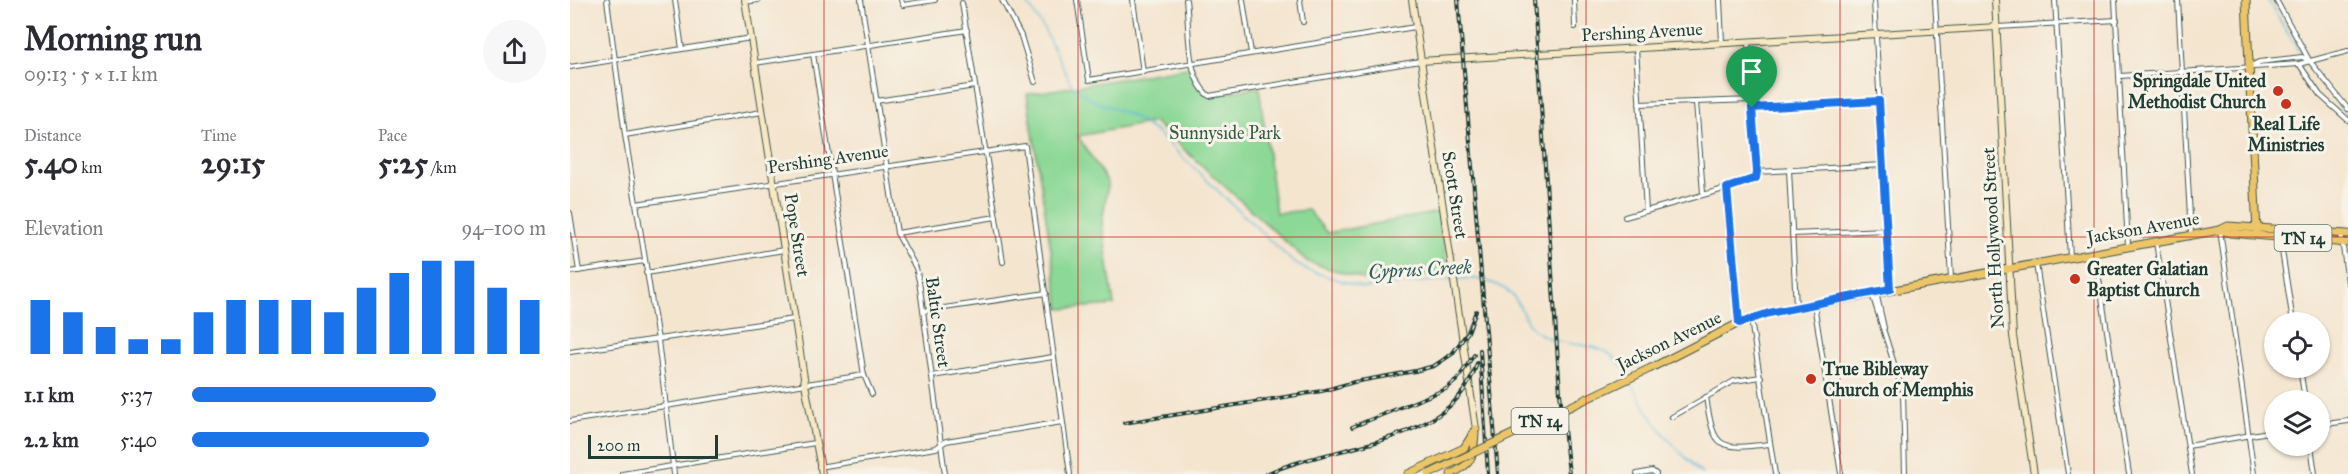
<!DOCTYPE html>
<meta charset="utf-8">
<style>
:root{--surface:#fff;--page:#f7f7f7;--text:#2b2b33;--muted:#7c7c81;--accent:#1a73e8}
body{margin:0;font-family:"IM FELL Great Primer",serif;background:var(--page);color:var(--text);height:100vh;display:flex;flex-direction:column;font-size:22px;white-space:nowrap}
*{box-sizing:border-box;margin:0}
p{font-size:20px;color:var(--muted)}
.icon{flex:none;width:33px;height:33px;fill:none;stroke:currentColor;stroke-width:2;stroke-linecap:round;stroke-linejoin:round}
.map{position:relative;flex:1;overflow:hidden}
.side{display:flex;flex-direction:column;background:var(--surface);width:570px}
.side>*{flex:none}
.tools{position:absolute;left:1694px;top:312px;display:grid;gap:12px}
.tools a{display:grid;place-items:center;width:66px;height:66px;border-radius:50%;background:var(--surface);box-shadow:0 2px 4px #0004;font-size:30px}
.scale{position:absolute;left:18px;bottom:15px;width:130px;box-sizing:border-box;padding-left:6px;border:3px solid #1f3d34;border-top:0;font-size:16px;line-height:21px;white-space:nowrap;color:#1f3d34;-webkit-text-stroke:4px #f7f3e8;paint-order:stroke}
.pin{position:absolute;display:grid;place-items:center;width:51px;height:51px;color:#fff;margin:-62px -26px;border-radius:50% 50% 50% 0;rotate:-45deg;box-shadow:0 0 6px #0007}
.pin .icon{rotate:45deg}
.round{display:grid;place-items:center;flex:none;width:63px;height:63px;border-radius:32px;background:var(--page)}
.headline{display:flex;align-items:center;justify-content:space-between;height:102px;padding:0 24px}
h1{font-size:33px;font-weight:800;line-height:45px}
.stats{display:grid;grid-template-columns:repeat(3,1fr);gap:9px;height:102px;padding:6px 24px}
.stats div{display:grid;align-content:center}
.stats b{font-size:30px;font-weight:800}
.stats small{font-size:16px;font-weight:400}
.stats p{font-size:16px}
.chart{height:168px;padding:12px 24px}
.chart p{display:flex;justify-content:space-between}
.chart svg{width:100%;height:108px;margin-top:6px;stroke:var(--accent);stroke-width:6}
ul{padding:0 24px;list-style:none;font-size:20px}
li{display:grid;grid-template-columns:96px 72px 1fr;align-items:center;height:45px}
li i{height:15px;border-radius:8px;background:var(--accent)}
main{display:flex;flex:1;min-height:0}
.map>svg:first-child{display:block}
</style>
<main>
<section class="side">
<div class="headline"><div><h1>Morning run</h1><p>09:13 · 5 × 1.1 km</p></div><a class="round"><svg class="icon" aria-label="share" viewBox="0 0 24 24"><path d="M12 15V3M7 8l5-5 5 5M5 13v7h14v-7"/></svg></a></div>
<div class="stats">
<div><p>Distance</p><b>5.40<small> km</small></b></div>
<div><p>Time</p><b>29:15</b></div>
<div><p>Pace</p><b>5:25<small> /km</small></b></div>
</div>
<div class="chart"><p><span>Elevation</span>94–100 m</p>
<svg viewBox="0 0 160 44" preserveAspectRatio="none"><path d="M5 44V22M15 44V27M25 44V33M35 44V38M45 44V38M55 44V27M65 44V22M75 44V22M85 44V22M95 44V27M105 44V17M115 44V11M125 44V6M135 44V6M145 44V17M155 44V22"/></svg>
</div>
<ul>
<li><b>1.1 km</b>5:37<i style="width:69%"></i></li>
<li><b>2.2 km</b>5:40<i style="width:67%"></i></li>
</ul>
</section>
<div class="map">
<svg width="1778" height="474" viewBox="0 0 1778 474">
<rect width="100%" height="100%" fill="#f7f3e8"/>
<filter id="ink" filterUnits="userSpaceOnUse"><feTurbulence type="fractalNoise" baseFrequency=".0167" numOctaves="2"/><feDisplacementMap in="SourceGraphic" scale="12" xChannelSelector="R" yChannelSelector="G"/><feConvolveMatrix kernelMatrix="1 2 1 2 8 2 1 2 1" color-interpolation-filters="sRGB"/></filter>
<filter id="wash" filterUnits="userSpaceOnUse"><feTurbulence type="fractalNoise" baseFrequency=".008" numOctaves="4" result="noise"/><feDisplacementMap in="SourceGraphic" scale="24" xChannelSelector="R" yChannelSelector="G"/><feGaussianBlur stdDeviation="1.35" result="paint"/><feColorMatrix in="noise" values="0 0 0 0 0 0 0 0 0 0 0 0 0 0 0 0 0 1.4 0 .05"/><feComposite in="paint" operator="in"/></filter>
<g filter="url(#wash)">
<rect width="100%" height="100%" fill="#f4e5cf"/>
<!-- green -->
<polygon fill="#8cd896" stroke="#568a65" stroke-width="1.5" points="623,67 632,90 639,96 689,87 706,213 738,210 757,233 869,212 878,273 796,280 738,262 584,122 508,136 538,183 532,223 544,305 490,309 457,94"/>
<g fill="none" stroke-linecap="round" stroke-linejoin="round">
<!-- stream -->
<g stroke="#5cbcda" stroke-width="1.5">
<polyline points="455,0 474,29 501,84 520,99 562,116 585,131 723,262 737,270 794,288 883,279"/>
<polyline points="1698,0 1731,55"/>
<polyline points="1736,65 1778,115"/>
<path d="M887 279C907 277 934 282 946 300 954 313 956 326 970 334 1003 353 1038 334 1058 376"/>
<path d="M1060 380C1082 424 1098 440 1132 474"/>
</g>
</g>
</g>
<g filter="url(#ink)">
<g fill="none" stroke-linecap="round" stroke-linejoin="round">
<defs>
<g id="street">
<polyline points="37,0 55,135 88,340 104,474"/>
<polyline points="105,0 112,49"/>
<polyline points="291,0 327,233 346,268 349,281 375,474"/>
<polyline points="331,0 333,5 365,0"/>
<polyline points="432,0 451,36 465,82"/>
<polyline points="507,0 519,80 845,27"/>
<polyline points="563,0 573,72"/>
<path d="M616 0C620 29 615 77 639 96L850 61"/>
<polyline points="673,0 681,53"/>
<polyline points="730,0 733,22"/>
<polyline points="1004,0 1005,27"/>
<polyline points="1150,0 1152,43"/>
<polyline points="1304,0 1320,289"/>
<polyline points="1365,0 1381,278"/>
<polyline points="1485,0 1500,257"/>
<polyline points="1545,0 1558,246"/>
<polyline points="1608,0 1621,235"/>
<polyline points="1706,0 1739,60 1778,109"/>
<polyline points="175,2 188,0"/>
<polyline points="392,3 433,262"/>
<polyline points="1427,27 1547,20"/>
<polyline points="1178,42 1187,172"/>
<polyline points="1066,48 1076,211"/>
<polyline points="243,54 294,375 302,394"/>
<polyline points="185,63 397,30"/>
<polyline points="1729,64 1750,95 1778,120"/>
<polyline points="0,67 181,38"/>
<polyline points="1679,67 1689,62 1732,57 1738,60"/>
<polyline points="1550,76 1729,64 1778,51"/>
<polyline points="306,101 405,86"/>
<polyline points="1126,102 1133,193"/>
<polyline points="1069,104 1182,100"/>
<polyline points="1182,108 1309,101"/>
<polyline points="55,135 192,112"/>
<polyline points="1219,170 1226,307"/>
<polyline points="1157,188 1169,322"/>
<polyline points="66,204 455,146 500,474"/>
<polyline points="0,213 9,271"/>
<polyline points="1055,217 1175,183 1186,178 1187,172 1313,165"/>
<polyline points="1650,230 1684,474"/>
<polyline points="327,233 426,217"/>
<polyline points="1771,233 1778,282"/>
<polyline points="1222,234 1316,230"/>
<polyline points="1710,238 1723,322"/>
<polyline points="1586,242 1622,474"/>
<polyline points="1525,253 1559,474"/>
<polyline points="1466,264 1498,474"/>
<polyline points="0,272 75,261"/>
<polyline points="76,273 214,250"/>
<polyline points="1306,292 1314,328"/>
<polyline points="1302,294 1333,392 1335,474"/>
<polyline points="1244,304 1271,474"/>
<polyline points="354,311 476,293"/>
<polyline points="1181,320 1205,474"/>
<polyline points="0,352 224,319"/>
<polyline points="1730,368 1735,400"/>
<polyline points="362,376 483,357"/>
<path d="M1136 397C1144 450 1148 450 1200 444"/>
<polyline points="1102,417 1164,381 1191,377"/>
<polyline points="0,421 294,375"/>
<polyline points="1749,425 1778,421"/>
<polyline points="1618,446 1704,431"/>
<polyline points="1741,446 1745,474"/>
<polyline points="249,467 366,448 376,441 492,422"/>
<polyline points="52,474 245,443"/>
<polyline points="1067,474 1082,471 1086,474"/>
</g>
<g id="secondary">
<polyline points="175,0 235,384 252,474"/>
<polyline points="842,0 906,429"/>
<polyline points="1425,0 1443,336 1464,474"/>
<polyline points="850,61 1427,27"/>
</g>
<g id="primary">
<polyline points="1676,0 1687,233"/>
<polyline points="1650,230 1660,233 1778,243"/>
<polyline points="1081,368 1169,323 1199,313 1650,230 1658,226 1778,234"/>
<polyline points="838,474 894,448 906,429"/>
<path d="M881 474C903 464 903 457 905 434"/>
</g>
</defs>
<!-- street casing -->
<use href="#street" stroke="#3f564b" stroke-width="6"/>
<!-- secondary casing -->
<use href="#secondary" stroke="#3f564b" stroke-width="8"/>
<!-- primary casing -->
<use href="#primary" stroke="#3f564b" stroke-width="9"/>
<!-- street -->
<use href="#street" stroke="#fff" stroke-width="4"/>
<!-- secondary -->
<use href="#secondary" stroke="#f8e8c3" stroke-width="6"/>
<!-- primary -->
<use href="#primary" stroke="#edc569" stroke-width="7"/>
<defs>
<g id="rail">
<polyline points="888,0 928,474"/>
<polyline points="964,0 990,393 999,474"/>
<polyline points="910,350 918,474"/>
<polyline points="554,423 752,391 784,382 845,371 864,366 882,354 898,332 906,311"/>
<polyline points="782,427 876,389 887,380 904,355"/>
<path d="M696 474C763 443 883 447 907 363"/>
</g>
</defs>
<!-- rail casing -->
<use href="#rail" stroke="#1f3d34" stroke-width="4"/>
<!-- rail -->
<use href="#rail" stroke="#f7f3e8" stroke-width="1.5" stroke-dasharray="4.5" stroke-linecap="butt"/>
<defs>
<polyline id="primary-bridge" points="859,474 1081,368"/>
</defs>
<!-- primary-bridge casing -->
<use href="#primary-bridge" stroke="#3f564b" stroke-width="9" stroke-linecap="butt"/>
<!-- primary-bridge -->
<use href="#primary-bridge" stroke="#edc569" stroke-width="7"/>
</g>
</g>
<g fill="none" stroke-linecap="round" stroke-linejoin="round" filter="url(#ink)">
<defs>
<polygon id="route" points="1309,101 1320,289 1199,313 1169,323 1157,188 1186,178 1187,172 1182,108"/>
</defs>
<!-- route casing -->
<use href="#route" stroke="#fff" stroke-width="12"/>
<!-- route -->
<use href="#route" stroke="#1a73e8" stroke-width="8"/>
</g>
<!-- grid -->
<path fill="none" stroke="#d62828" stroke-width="1.5" stroke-opacity="0.55" d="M254 0V474M508 0V474M762 0V474M1016 0V474M1270 0V474M1524 0V474M0 237H1778"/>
<!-- markers -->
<g fill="#c8321e" stroke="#f7f3e8" stroke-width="2">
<circle cx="1708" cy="91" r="6"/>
<circle cx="1716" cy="104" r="6"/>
<circle cx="1505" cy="279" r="6"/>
<circle cx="1241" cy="379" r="6"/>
</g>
<g text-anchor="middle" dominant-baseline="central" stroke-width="6" stroke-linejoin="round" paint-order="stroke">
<!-- shield labels -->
<g fill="#f7f3e8" stroke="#60746a" stroke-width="1.5">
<rect x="1704.5" y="225" width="57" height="26" rx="4.5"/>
<rect x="941.5" y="408" width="57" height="26" rx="4.5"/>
</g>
<g font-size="16" font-weight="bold" fill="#1f3d34">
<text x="1733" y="238">TN 14</text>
<text x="970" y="421">TN 14</text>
</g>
<!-- street labels -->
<g font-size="18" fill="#1f3d34" stroke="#f7f3e8">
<text transform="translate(1072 32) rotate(-3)">Pershing Avenue</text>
<text transform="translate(258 159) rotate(-8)">Pershing Avenue</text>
<text transform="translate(885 195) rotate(81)">Scott Street</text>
<text transform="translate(1573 228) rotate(-10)">Jackson Avenue</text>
<text transform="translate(227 235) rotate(81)">Pope Street</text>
<text transform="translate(1423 238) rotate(-93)">North Hollywood Street</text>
<text transform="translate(368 322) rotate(82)">Baltic Street</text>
<text transform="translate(1099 341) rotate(-26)">Jackson Avenue</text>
</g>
<!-- poi labels -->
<g font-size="18" font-weight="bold" fill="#1f3d34" stroke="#f7f3e8" text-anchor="start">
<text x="1696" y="81" text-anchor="end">Springdale United<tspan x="1696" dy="21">Methodist Church</tspan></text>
<text x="1716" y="124" text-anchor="middle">Real Life<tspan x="1716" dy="21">Ministries</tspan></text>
<text x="1517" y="269">Greater Galatian<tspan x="1517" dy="21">Baptist Church</tspan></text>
<text x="1253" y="369">True Bibleway<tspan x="1253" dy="21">Church of Memphis</tspan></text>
</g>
<!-- park labels -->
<g font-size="18" fill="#355c48" stroke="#f7f3e8">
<text x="655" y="133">Sunnyside Park</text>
</g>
<!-- water labels -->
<g font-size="20" font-style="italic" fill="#2e5d5e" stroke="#f7f3e8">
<text transform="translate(850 269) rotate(-3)">Cyprus Creek</text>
</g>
</g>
</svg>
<div class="tools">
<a><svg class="icon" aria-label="locate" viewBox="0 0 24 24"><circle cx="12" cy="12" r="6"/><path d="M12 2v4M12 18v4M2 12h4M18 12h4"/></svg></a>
<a><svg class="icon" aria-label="layers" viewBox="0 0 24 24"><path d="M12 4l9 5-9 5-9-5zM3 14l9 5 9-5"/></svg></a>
</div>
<div class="scale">200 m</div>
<div class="pin" style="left:1182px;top:108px;background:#1e9e55"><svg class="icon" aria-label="arrive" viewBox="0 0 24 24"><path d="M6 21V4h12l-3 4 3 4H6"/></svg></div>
</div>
</main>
